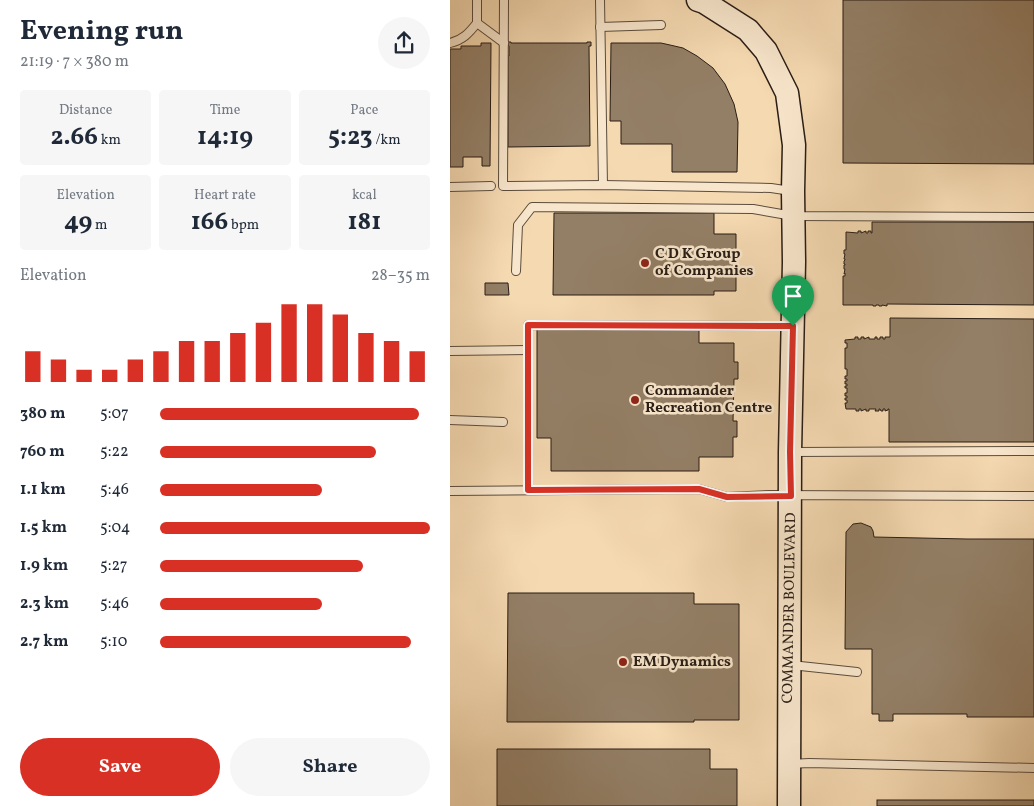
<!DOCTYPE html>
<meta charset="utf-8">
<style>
:root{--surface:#fff;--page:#f6f6f7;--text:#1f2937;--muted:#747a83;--accent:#d93025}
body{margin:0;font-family:Vollkorn,serif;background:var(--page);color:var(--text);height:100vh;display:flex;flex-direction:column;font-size:19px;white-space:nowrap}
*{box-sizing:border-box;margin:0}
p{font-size:16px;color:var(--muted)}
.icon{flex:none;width:28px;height:28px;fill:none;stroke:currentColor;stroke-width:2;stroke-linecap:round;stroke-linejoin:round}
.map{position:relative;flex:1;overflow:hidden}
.details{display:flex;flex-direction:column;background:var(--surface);width:450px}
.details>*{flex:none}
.pin{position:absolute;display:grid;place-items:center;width:42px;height:42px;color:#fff;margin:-51px -21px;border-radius:50% 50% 50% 0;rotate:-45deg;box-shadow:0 0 5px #0007}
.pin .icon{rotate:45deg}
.round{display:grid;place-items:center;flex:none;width:52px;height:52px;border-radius:26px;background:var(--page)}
.headline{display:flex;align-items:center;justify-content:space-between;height:85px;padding:0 20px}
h1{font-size:28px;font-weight:700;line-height:38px}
.metrics{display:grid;grid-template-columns:repeat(3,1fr);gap:8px;height:85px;padding:5px 20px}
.metrics div{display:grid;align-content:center;border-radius:5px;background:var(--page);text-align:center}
.metrics b{font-size:25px;font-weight:700}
.metrics small{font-size:14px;font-weight:400}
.metrics p{font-size:14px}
.chart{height:140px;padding:10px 20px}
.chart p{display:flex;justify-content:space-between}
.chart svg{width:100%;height:90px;margin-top:5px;stroke:var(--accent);stroke-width:6}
.action{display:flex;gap:10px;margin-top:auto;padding:10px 20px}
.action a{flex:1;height:58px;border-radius:30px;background:var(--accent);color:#fff;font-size:20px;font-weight:700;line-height:58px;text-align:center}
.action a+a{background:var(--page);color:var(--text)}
ul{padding:0 20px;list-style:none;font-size:16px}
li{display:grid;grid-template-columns:80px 60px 1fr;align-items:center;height:38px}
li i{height:12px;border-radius:6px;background:var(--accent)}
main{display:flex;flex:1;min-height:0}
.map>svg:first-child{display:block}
</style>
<main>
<section class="details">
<div class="headline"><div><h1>Evening run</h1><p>21:19 · 7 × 380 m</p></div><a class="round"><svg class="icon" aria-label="share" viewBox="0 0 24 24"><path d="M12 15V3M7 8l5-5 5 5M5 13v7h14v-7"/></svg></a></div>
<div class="metrics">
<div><p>Distance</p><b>2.66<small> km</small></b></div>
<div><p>Time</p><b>14:19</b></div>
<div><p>Pace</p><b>5:23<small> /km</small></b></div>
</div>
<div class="metrics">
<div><p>Elevation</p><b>49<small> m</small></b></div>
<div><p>Heart rate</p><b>166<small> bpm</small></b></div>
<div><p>kcal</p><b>181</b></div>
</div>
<div class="chart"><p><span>Elevation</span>28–35 m</p>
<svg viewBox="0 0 160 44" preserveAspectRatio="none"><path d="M5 44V29M15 44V33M25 44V38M35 44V38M45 44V33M55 44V29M65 44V24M75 44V24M85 44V20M95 44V15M105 44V6M115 44V6M125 44V11M135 44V20M145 44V24M155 44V29"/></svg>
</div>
<ul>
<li><b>380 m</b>5:07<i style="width:96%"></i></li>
<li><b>760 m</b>5:22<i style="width:80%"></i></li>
<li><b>1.1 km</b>5:46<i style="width:60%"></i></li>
<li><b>1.5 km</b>5:04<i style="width:100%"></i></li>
<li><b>1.9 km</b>5:27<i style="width:75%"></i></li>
<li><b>2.3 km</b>5:46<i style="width:60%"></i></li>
<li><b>2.7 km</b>5:10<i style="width:93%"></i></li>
</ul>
<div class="action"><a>Save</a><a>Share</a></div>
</section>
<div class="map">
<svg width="584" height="806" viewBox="0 0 584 806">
<rect width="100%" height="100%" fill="#f5d9b1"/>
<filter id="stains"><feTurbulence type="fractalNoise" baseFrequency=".004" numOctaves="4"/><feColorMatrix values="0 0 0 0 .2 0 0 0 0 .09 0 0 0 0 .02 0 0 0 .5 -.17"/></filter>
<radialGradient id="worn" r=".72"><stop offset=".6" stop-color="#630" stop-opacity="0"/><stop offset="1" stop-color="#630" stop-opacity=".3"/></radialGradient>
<!-- building -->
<g fill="#937f66" stroke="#281d15">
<polygon points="393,0 584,0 584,164 393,163"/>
<polygon points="58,42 61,42 61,43 137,43 137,42 141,42 141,46 139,46 140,146 58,147 58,56 59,56 59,46 58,45"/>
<polygon points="31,43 41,43 40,166 32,166 32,157 13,157 13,167 0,167 0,49 11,49 11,46 31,46"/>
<polygon points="161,43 211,43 220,45 233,48 247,56 263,68 275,84 284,104 288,122 287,172 222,172 222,144 171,144 171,121 160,121"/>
<polygon points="104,213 264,213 264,234 286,234 286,291 264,291 264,295 103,295"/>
<polygon points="422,222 584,222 584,305 437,304 437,306 432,305 432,306 429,306 429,305 426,305 426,306 423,306 423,305 393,305 393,276 395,276 395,273 394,274 395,269 394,269 394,265 395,265 395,264 394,264 394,261 395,260 395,259 394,259 395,254 394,254 394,250 396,250 396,232 408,233 408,231 411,231 411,233 416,231 416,233 418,233 418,231 421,231 421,233 422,233"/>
<polygon points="35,283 58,283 59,295 35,295"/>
<polygon points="440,318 584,319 584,442 439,442 439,409 438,409 438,410 435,411 435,409 433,409 433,411 431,411 430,409 429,409 429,411 425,411 426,409 419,409 419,411 416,411 416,409 411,411 411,409 409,409 409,411 406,411 406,409 396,409 395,403 397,403 397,400 395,400 395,398 397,398 397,396 395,396 395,393 397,393 397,388 395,388 395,386 397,386 397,384 395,384 395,381 397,381 397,379 395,379 395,376 397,376 397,369 395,369 395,348 397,348 397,343 395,343 395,340 405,339 405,337 408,337 408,339 411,339 411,337 414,337 414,339 419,337 419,339 425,339 425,337 427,337 427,339 430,339 430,337 433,337 433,339 435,339 435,337 440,337"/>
<polygon points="87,329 249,330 249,343 284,343 284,362 288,362 288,379 284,379 283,421 287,421 287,437 283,437 283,457 249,457 249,471 101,471 101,438 87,438"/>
<polygon points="411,523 421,527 423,531 424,537 517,539 584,539 584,717 517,717 517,714 443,714 443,721 429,721 429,714 422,714 422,649 395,649 396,532 403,524"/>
<polygon points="58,593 244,593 244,604 289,604 289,720 244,720 244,722 57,722"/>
<polygon points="47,749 260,749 260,769 287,769 287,806 47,806"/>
<rect x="427" y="800" width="157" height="6"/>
</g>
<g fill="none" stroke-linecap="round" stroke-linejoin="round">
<defs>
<g id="lane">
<polyline points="27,0 27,23 54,43"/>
<polyline points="54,0 53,186 153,185 321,188 341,191"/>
<polyline points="150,0 153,185"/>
<polyline points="150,27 211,25"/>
<path d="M0 43C13 40 19 33 27 23"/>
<polyline points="0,187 41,186"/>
<polyline points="66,271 68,225 82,207 303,209 343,216 584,217"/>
<polyline points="0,351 78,350"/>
<polyline points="0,420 53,422"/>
<polyline points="342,452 584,451"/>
<polyline points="78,490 78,325 341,326"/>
<polyline points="0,491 249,489 277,497 320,495 584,496"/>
<polyline points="341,665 407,672"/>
<polyline points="340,764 359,763 584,768"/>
</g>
<polyline id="secondary" points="248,0 254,2 298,30 316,51 337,93 344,145 343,191 344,262 340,452 339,806"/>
</defs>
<!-- lane casing -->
<use href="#lane" stroke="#5b4c3c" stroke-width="10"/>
<!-- secondary casing -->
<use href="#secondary" stroke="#281d15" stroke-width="25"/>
<!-- lane -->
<use href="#lane" stroke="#f8e6cc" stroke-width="8"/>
<!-- secondary -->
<use href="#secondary" stroke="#f8e6cc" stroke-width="22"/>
</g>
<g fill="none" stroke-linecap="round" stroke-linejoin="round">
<defs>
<polygon id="route" points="78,325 343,326 340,452 341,496 277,497 249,489 78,490"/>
</defs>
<!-- route casing -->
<use href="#route" stroke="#fff" stroke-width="10"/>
<!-- route -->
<use href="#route" stroke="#d93025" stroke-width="6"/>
</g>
<!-- markers -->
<g fill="#8f2418" stroke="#f8e6cc" stroke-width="2">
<circle cx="195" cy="263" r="5"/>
<circle cx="185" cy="400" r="5"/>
<circle cx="173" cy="662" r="5"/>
</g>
<g text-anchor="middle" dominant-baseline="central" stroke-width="5" stroke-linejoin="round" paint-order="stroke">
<!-- poi labels -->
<g font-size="15" font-weight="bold" fill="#281d15" stroke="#f8e6cc" text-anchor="start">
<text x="205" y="254">C D K Group<tspan x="205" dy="17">of Companies</tspan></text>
<text x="195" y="391">Commander<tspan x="195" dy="17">Recreation Centre</tspan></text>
<text x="183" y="662">EM Dynamics</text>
</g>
<!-- street labels -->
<g font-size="15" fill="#281d15" stroke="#f8e6cc">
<text transform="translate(340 608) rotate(-89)">COMMANDER BOULEVARD</text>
</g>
</g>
<rect width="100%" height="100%" filter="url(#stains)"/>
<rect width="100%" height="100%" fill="url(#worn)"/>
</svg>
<div class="pin" style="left:343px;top:326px;background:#1e9e55"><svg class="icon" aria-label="arrive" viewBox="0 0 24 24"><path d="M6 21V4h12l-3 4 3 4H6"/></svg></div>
</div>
</main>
